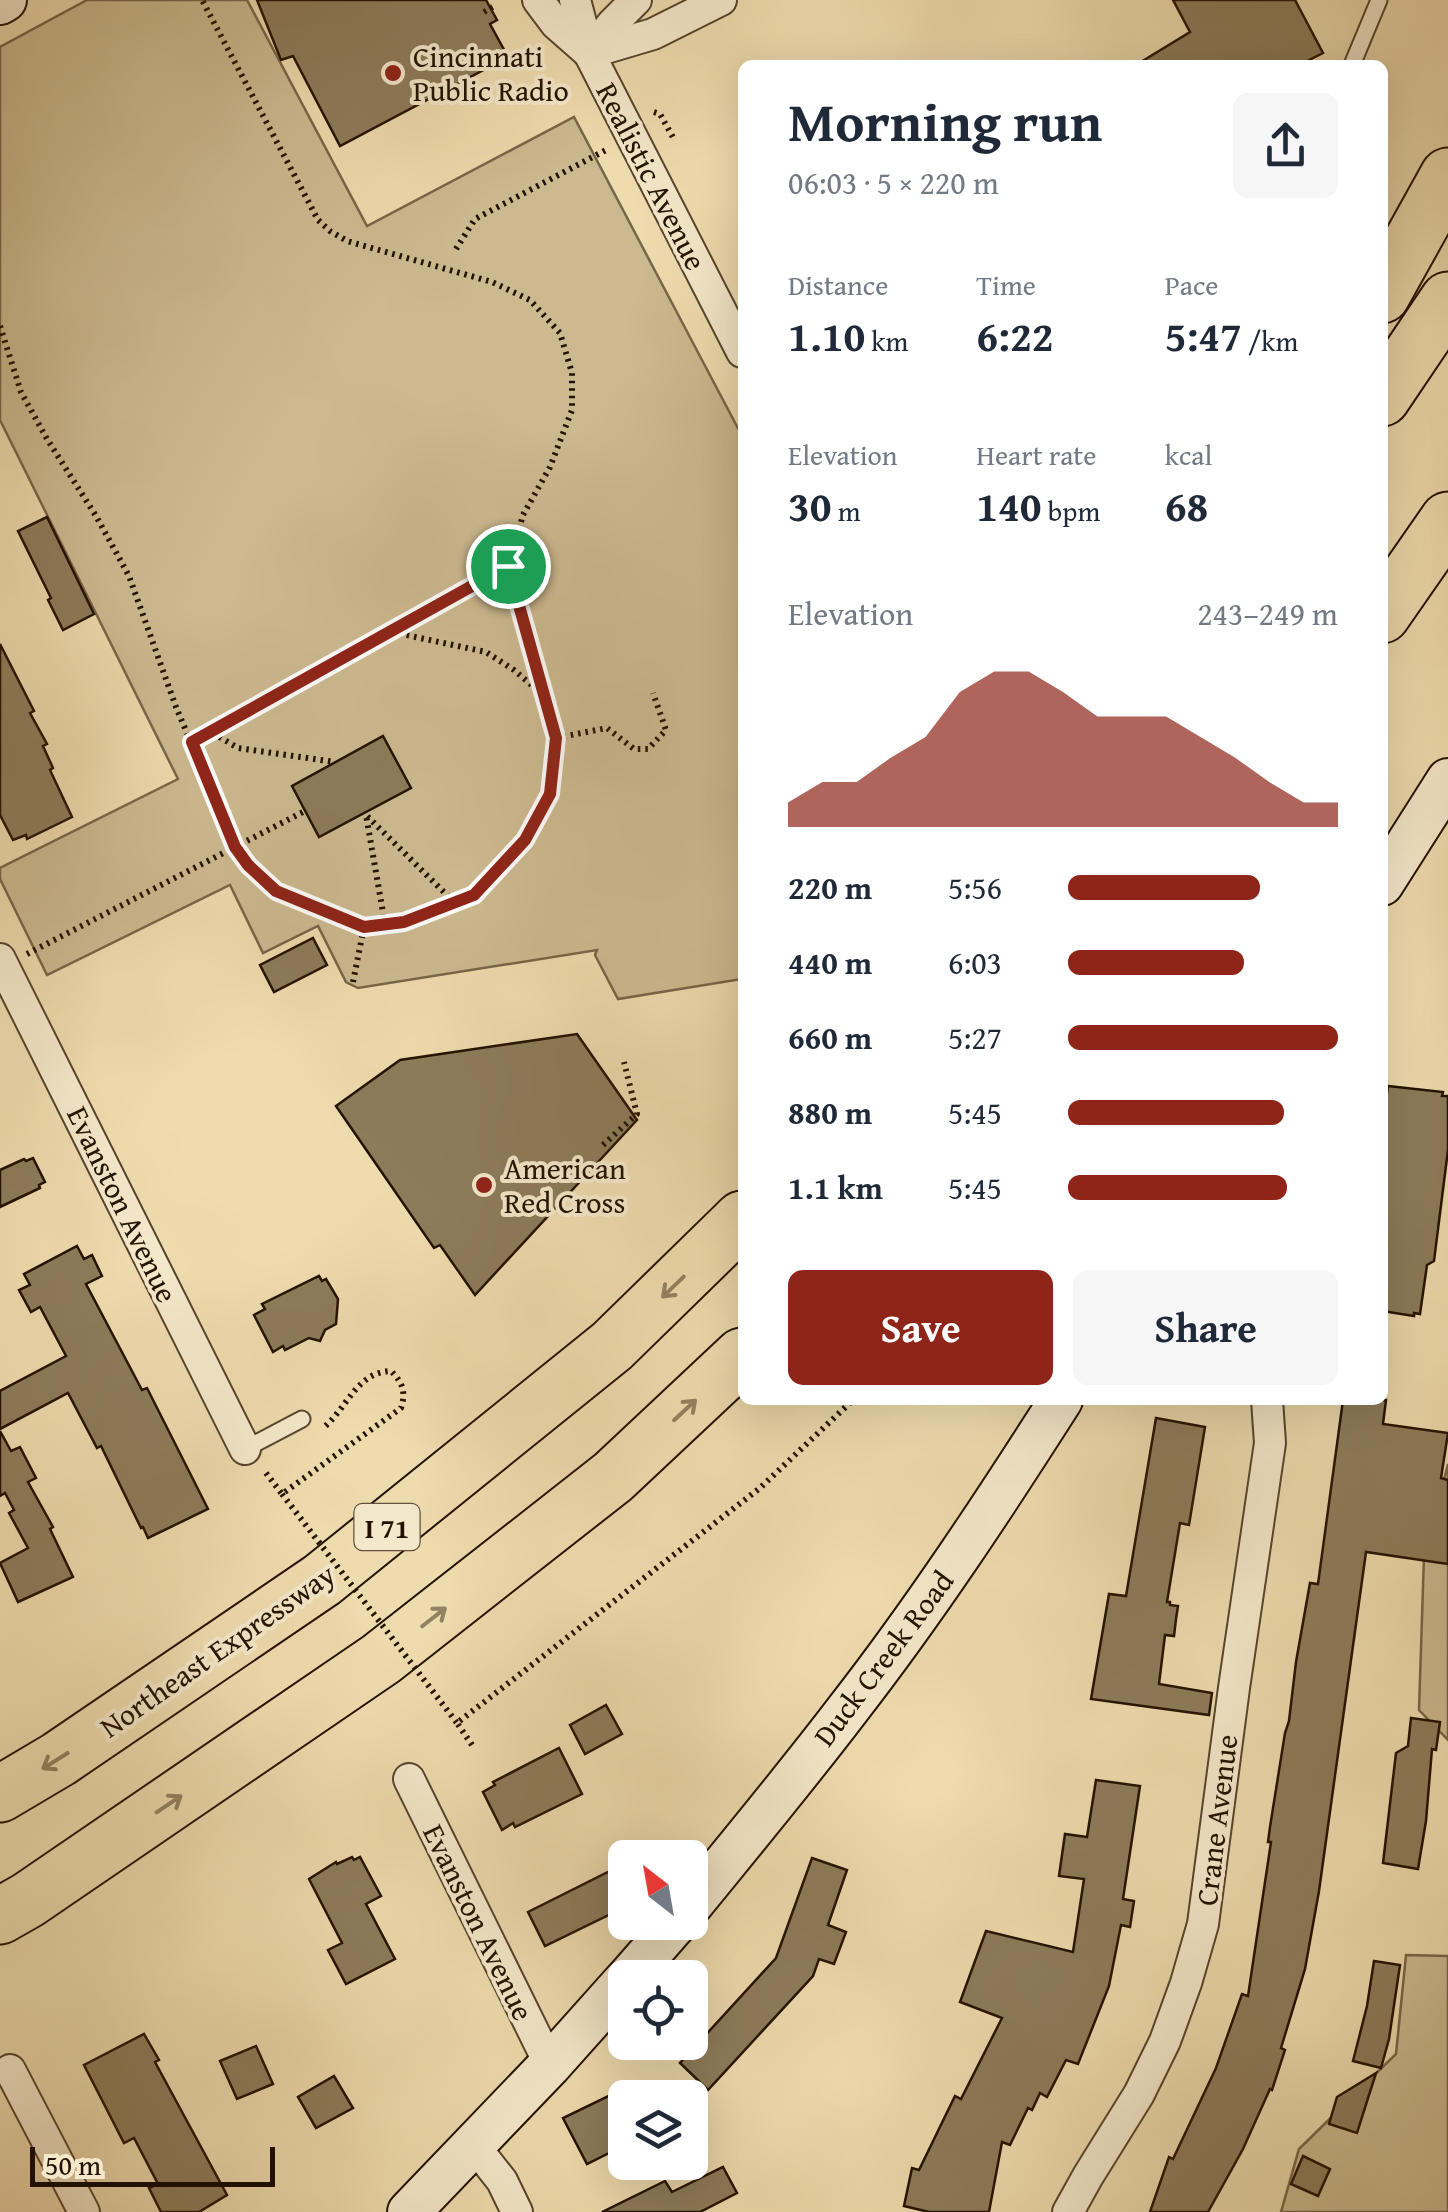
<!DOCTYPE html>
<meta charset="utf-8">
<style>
:root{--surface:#fff;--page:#f6f6f7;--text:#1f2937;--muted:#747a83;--accent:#8f2418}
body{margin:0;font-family:"Gentium Book Plus",serif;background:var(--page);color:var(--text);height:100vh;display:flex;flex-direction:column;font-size:38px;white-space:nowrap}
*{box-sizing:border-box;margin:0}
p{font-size:32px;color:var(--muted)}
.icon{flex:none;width:55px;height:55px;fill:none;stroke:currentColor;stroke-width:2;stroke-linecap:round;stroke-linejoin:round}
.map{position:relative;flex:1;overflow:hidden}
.side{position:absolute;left:738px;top:60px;width:650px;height:1345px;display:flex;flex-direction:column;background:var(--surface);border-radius:15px;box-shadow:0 10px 40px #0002}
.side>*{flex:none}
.needle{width:65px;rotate:329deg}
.fabs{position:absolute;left:608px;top:1840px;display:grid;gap:20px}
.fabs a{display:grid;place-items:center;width:100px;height:100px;border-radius:15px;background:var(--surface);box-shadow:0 10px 40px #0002;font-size:50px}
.scale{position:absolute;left:30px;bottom:25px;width:245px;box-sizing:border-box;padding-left:10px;border:5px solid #241200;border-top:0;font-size:28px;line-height:35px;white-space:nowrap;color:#241200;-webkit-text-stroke:8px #f4e8ca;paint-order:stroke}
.pin{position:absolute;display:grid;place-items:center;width:85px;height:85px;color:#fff;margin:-42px;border:5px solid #fff;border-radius:50%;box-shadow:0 2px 10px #0007}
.round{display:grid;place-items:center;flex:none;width:105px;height:105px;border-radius:15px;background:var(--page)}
.overview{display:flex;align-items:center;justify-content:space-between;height:170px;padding:0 50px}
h1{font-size:55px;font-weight:700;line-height:75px}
.metrics{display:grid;grid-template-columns:repeat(3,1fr);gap:15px;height:170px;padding:10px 50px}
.metrics div{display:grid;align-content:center}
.metrics b{font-size:42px;font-weight:700}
.metrics small{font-size:28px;font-weight:400}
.metrics p{font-size:28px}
.chart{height:280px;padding:20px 50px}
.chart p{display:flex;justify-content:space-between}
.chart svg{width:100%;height:180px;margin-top:10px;fill:var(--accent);opacity:.7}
.primary-button{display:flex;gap:20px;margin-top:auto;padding:20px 50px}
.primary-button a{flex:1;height:115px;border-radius:15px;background:var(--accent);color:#fff;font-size:40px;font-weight:700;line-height:115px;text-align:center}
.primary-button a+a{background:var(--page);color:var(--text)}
ul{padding:0 50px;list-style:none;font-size:32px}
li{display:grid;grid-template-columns:160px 120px 1fr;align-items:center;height:75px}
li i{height:25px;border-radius:12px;background:var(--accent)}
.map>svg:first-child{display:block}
</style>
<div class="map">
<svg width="1448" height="2212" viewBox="0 0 1448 2212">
<rect width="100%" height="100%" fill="#eedbae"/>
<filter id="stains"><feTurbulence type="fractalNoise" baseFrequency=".002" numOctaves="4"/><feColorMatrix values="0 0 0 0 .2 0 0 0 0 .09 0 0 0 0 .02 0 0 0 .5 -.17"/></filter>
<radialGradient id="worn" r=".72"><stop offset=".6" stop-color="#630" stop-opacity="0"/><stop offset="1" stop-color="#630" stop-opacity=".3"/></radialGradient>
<!-- green -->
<g fill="#ccb990" stroke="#786648" stroke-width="2.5">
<polygon points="87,0 247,0 367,226 574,117 742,436 742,979 618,999 595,955 597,950 358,988 346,982 318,926 263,953 230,885 47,975 0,879 0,868 178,779 0,420 0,47"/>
<polygon points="1448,1464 1448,1740 1419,1710 1424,1556"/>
<polygon points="1406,1955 1448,1956 1448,2212 1281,2212 1299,2149 1396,2054"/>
</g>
<!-- building -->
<g fill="#8d7b5a" stroke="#241200" stroke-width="2.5">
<polygon points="257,0 486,0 497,20 490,24 508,57 340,146 293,56 281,60"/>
<polygon points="1173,0 1295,0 1323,53 1299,65 1136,65 1190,32"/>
<polygon points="47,517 94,614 63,630 48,600 51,598 18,531"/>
<polygon points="0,644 34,711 30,713 47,744 43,746 53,768 50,770 72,817 27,839 26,835 13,840 0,815"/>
<polygon points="383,736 411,788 319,837 292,786"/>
<polygon points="313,938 327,965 274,992 260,965"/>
<polygon points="577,1034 637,1120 475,1295 440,1245 434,1248 336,1106 400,1060"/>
<polygon points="1388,1086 1443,1092 1442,1096 1448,1096 1448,1150 1434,1261 1427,1265 1420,1314 1414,1313 1414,1316 1382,1311 1382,1093 1387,1093"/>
<polygon points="33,1158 45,1182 39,1185 40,1188 0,1207 0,1170 24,1159 26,1161"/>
<polygon points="77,1246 84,1259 92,1255 102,1276 86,1284 142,1390 147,1388 208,1509 148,1538 143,1527 141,1528 101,1446 97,1448 68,1393 0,1429 0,1391 66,1356 40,1307 31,1312 19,1290 30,1285 24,1274"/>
<polygon points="319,1276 322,1281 326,1279 338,1299 336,1324 325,1330 320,1341 309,1338 285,1350 283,1346 273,1352 254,1315 265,1309 262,1304"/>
<polygon points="1343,1400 1386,1400 1383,1424 1448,1433 1441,1478 1448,1480 1448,1564 1366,1552 1319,1891 1305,1969 1281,2048 1285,2050 1272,2090 1270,2089 1243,2149 1208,2212 1150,2212 1169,2157 1173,2159 1216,2068 1242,1994 1248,1996 1271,1842 1268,1842 1270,1827 1285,1733 1289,1721 1296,1662 1310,1583 1318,1584"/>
<polygon points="1156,1418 1205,1427 1189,1525 1180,1523 1167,1602 1170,1602 1170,1605 1178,1606 1176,1619 1174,1636 1165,1635 1159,1684 1212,1693 1209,1715 1091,1699 1109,1594 1126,1596"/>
<polygon points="0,1431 11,1451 20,1447 36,1478 28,1482 53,1527 50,1529 73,1577 18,1602 0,1563 28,1548 9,1513 14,1510 5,1493 0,1496"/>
<polygon points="606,1705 622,1734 585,1754 570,1725"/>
<polygon points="1411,1718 1440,1722 1436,1750 1432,1749 1426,1821 1418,1869 1383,1863 1396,1753 1408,1746"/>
<polygon points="559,1748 582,1794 515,1827 513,1823 502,1830 483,1792 495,1785 493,1782"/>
<polygon points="1096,1780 1140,1786 1123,1899 1134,1901 1130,1927 1121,1925 1109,1986 1078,2064 1066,2060 1047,2097 1040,2093 1032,2110 1028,2108 1010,2145 1002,2142 989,2212 929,2212 904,2206 912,2168 919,2170 955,2096 961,2099 1002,2018 960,2002 986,1931 1073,1952 1084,1879 1059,1876 1065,1834 1087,1837"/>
<polygon points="352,1857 354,1860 360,1857 381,1896 366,1904 395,1959 346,1984 328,1950 342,1943 309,1879 336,1862 337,1864"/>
<polygon points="812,1858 847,1870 828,1925 846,1932 834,1964 819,1959 813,1976 708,2090 680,2063 776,1958"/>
<polygon points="616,1868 625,1887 625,1907 545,1946 528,1912"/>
<polygon points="1374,1961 1400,1965 1389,2039 1381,2068 1353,2061 1367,2006"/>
<polygon points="144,2034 159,2060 155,2062 227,2195 199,2212 161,2212 149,2188 158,2184 134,2138 124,2143 84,2065"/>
<polygon points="256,2046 273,2084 237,2099 220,2061"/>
<polygon points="1376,2073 1357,2133 1329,2124 1337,2097"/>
<polygon points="334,2076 353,2108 316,2128 298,2097"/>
<polygon points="625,2088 625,2145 587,2164 563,2118"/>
<polygon points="1303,2156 1330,2169 1318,2196 1291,2184"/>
<polygon points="723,2167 737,2193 700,2212 602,2212 665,2181 672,2192"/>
</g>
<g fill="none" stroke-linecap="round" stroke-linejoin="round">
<defs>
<g id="lane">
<polyline points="1352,65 1379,0"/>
<polyline points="245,1449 302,1419"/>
</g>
<g id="street">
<polyline points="538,0 556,24 589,53"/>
<polyline points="575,0 589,53 742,352"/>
<polyline points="589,53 653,34 721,0"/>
<polyline points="589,53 612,24 636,0"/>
<polyline points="0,959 245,1449"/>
<polyline points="409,1779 550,2065"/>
<polyline points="10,2070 84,2212"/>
<polyline points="473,2144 502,2181 517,2212"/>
<polyline points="1068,2212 1088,2176 1139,2094 1165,2041 1186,1983 1203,1924 1234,1688 1270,1443 1267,1400"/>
</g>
<g id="secondary">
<polyline points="0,3 5,0"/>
<polyline points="1382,884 1448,780"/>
<path d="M690 1906C743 1841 797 1776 848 1709 925 1610 994 1505 1061 1400"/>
<polyline points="628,1978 677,1922"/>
<polyline points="409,2212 550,2065 625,1981"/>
</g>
<g id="highway">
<polyline points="1382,295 1448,176"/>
<polyline points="1382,398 1448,300"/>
<polyline points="1382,615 1448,520"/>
<polyline points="0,1794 59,1759 322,1580 612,1346 742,1219"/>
<polyline points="0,1916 28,1900 381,1659 613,1477 742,1356"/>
</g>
</defs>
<!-- lane casing -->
<use href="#lane" stroke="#56442c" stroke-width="19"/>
<!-- street casing -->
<use href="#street" stroke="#56442c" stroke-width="34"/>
<!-- secondary casing -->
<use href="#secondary" stroke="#241200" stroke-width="46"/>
<!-- highway casing -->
<use href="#highway" stroke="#241200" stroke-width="59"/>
<!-- path -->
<g stroke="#241200" stroke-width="6" stroke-dasharray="2.5 5" stroke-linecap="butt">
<polyline points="484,12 496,5"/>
<polyline points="654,112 660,114 675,141"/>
<polyline points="456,249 475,219 606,150"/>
<polyline points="0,326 21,392 47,439 96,516 129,576 176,707 235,847 247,865 276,891 364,927 404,922 474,895 525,840 550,794 556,738 509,566 523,515 550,467 572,410 572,373 560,333 530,300 492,282 347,241 330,231 318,220 202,0"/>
<polyline points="392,632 486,652 514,670 543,695"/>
<polyline points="213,733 238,748 335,762"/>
<polyline points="556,738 607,728 634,749 648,749 666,730 653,693"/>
<polyline points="193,743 509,566"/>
<polyline points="385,924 366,815 455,903"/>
<polyline points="27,954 305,811"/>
<polyline points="353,982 364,927"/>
<polyline points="603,1145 637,1114 624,1062"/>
<path d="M266 1473 282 1494 401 1408C406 1392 403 1383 391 1371 356 1372 347 1409 323 1428"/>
<polyline points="472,1745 457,1723 760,1488 853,1400"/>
</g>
<!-- lane -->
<use href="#lane" stroke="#f4e8ca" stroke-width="15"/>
<!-- street -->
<use href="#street" stroke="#f4e8ca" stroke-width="30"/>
<!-- secondary -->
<use href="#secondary" stroke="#f4e8ca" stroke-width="42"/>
<!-- highway -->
<use href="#highway" stroke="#eedbae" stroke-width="55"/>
<!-- path-bridge -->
<polyline stroke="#241200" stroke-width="6" stroke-dasharray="2.5 5" stroke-linecap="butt" points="282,1494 457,1723"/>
</g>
<!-- one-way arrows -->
<defs><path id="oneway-shaft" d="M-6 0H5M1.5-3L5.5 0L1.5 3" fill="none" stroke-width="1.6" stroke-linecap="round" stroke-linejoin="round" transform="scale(2.5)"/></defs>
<g stroke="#938160">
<use href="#oneway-shaft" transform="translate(673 1287) rotate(136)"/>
<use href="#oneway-shaft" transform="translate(685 1410) rotate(-43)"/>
<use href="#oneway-shaft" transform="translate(434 1617) rotate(-38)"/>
<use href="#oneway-shaft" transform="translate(55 1761) rotate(148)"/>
<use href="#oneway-shaft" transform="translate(169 1804) rotate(-34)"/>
</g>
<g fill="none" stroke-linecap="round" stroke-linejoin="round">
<defs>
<polygon id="route" points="508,566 556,738 550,794 525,840 474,895 404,922 364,927 276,891 248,865 235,847 192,742"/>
</defs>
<!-- route casing -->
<use href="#route" stroke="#fff" stroke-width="20"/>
<!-- route -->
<use href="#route" stroke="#8f2418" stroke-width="12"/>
</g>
<!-- markers -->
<g fill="#8f2418" stroke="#f4e8ca" stroke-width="4">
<circle cx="393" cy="73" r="10"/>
<circle cx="484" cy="1185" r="10"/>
</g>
<g text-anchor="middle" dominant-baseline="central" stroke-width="8" stroke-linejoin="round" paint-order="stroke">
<!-- shield labels -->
<rect fill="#f4e8ca" stroke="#62523d" stroke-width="2.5" x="354.5" y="1504" width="65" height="46" rx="8"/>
<g font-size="28" font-weight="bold" fill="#241200">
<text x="387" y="1527">I 71</text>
</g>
<!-- poi labels -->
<g font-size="30" fill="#241200" stroke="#f4e8ca" text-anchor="start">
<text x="413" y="56">Cincinnati<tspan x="413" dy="34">Public Radio</tspan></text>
<text x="504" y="1168">American<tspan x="504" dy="34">Red Cross</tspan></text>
</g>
<!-- street labels -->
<g font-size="30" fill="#241200" stroke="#f4e8ca">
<text transform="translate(652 176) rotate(63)">Realistic Avenue</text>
<text transform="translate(123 1204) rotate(64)">Evanston Avenue</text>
<text transform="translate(217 1650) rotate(-35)">Northeast Expressway</text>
<text transform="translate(883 1658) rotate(-53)">Duck Creek Road</text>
<text transform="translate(1216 1820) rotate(-83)">Crane Avenue</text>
<text transform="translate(479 1922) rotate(64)">Evanston Avenue</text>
</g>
</g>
<rect width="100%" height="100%" filter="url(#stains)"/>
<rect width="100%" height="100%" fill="url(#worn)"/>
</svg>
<div class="fabs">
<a><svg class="needle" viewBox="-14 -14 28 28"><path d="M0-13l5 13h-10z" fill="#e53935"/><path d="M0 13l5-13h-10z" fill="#747a83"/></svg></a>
<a><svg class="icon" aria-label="locate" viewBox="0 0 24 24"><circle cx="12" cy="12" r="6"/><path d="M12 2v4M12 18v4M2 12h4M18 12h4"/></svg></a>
<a><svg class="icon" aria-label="layers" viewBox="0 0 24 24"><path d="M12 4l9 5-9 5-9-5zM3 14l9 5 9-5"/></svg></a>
</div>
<div class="scale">50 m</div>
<div class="pin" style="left:508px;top:566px;background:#1e9e55"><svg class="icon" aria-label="arrive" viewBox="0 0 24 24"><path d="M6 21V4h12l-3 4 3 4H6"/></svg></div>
<section class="side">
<div class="overview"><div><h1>Morning run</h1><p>06:03 · 5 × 220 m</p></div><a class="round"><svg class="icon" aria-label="share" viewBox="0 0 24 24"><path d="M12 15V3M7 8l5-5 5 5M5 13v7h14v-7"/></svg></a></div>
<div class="metrics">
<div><p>Distance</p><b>1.10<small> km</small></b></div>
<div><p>Time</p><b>6:22</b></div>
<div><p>Pace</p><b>5:47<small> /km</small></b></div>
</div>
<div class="metrics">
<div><p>Elevation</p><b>30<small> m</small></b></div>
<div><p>Heart rate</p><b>140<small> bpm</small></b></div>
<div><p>kcal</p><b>68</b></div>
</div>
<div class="chart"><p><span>Elevation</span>243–249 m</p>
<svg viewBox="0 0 160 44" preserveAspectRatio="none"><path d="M0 44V38L10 33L20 33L30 27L40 22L50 11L60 6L70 6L80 11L90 17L100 17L110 17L120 22L130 27L140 33L150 38L160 38V44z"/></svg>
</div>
<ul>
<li><b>220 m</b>5:56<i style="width:71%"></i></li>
<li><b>440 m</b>6:03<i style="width:65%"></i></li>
<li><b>660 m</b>5:27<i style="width:100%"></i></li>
<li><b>880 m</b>5:45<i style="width:80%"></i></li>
<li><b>1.1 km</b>5:45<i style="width:81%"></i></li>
</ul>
<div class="primary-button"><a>Save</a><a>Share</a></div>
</section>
</div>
